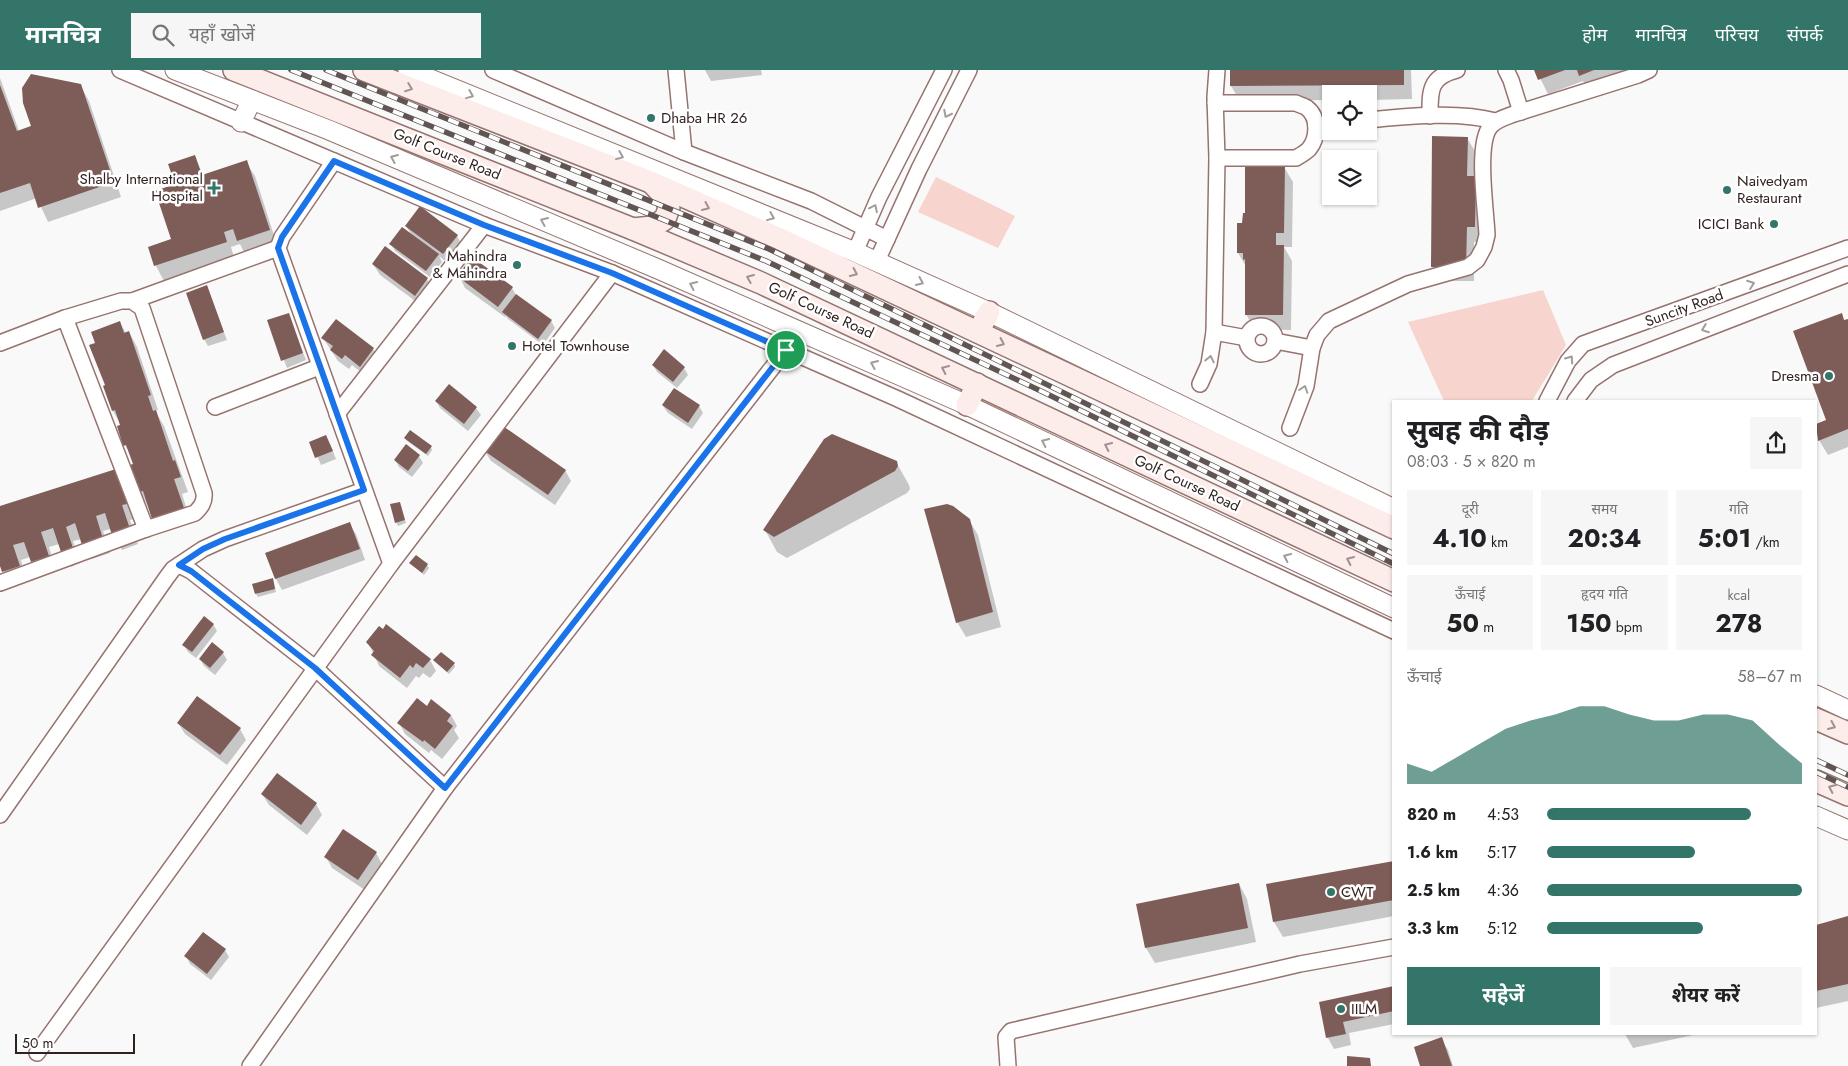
<!DOCTYPE html>
<html lang="hi">
<meta charset="utf-8">
<style>
:root{--surface:#fff;--page:#f6f6f6;--text:#202124;--muted:#757577;--accent:#337669}
body{margin:0;font-family:Jost,"Noto Sans Devanagari",sans-serif;background:var(--page);color:var(--text);height:100vh;display:flex;flex-direction:column;font-size:19px;white-space:nowrap}
*{box-sizing:border-box;margin:0}
p{font-size:16px;color:var(--muted)}
.icon{flex:none;width:28px;height:28px;fill:none;stroke:currentColor;stroke-width:2;stroke-linecap:round;stroke-linejoin:round}
.map{position:relative;flex:1;overflow:hidden}
.details{position:absolute;left:1392px;top:330px;width:425px;height:635px;display:flex;flex-direction:column;background:var(--surface);border-radius:0px;box-shadow:0 1px 4px #0004}
.details>*{flex:none}
.controls{position:absolute;left:1322px;top:15px;display:grid;gap:10px}
.controls a{display:grid;place-items:center;width:55px;height:55px;border-radius:0px;background:var(--surface);box-shadow:0 1px 4px #0004;font-size:25px}
.scale{position:absolute;left:15px;bottom:12px;width:120px;box-sizing:border-box;padding-left:5px;border:2px solid #312220;border-top:0;font-size:14px;line-height:18px;white-space:nowrap;color:#312220;-webkit-text-stroke:4px #fff;paint-order:stroke}
.pin{position:absolute;display:grid;place-items:center;width:42px;height:42px;color:#fff;margin:-21px;border:2px solid #fff;border-radius:50%;box-shadow:0 1px 5px #0007}
.round{display:grid;place-items:center;flex:none;width:52px;height:52px;border-radius:0px;background:var(--page)}
.summary{display:flex;align-items:center;justify-content:space-between;height:85px;padding:0 15px}
h1{font-size:28px;font-weight:700;line-height:38px}
.metrics{display:grid;grid-template-columns:repeat(3,1fr);gap:8px;height:85px;padding:5px 15px}
.metrics div{display:grid;align-content:center;border-radius:0px;background:var(--page);text-align:center}
.metrics b{font-size:25px;font-weight:700}
.metrics small{font-size:14px;font-weight:400}
.metrics p{font-size:14px}
.chart{height:140px;padding:10px 15px}
.chart p{display:flex;justify-content:space-between}
.chart svg{width:100%;height:90px;margin-top:5px;fill:var(--accent);opacity:.7}
.button{display:flex;gap:10px;margin-top:auto;padding:10px 15px}
.button a{flex:1;height:58px;border-radius:0px;background:var(--accent);color:#fff;font-size:20px;font-weight:700;line-height:58px;text-align:center}
.button a+a{background:var(--page);color:var(--text)}
ul{padding:0 15px;list-style:none;font-size:16px}
li{display:grid;grid-template-columns:80px 60px 1fr;align-items:center;height:38px}
li i{height:12px;border-radius:6px;background:var(--accent)}
header{display:flex;align-items:center;gap:30px;box-sizing:border-box;height:70px;padding:0 25px;background:var(--accent);color:#fff}
header strong{font-size:24px}
nav{display:flex;gap:28px;margin-inline-start:auto;font-size:18px}
.search{width:350px;height:45px;background:var(--page);display:flex;align-items:center;gap:12px;box-sizing:border-box;padding:0 18px;border-radius:0px;color:var(--muted);font-size:19px}
.map>svg:first-child{display:block}
</style>
<header>
<strong>मानचित्र</strong>
<div class="search"><svg class="icon" aria-label="search" viewBox="0 0 24 24"><circle cx="10" cy="10" r="6"/><path d="M15 15l6 6"/></svg>यहाँ खोजें</div>
<nav><a>होम</a><a>मानचित्र</a><a>परिचय</a><a>संपर्क</a></nav>
</header>
<div class="map">
<svg width="1848" height="996" viewBox="0 0 1848 996">
<rect width="100%" height="100%" fill="#f9f9f9"/>
<!-- green -->
<g fill="#f8d4ce">
<polygon points="936,107 1015,146 998,178 918,142"/>
<polygon points="1543,220 1566,275 1532,331 1444,331 1408,252"/>
</g>
<!-- shadow -->
<g fill="#0003">
<polygon points="705,0 761,0 762,5 711,11"/>
<polygon points="1231,0 1411,0 1412,29 1369,30 1369,24 1331,24 1331,30 1240,31 1231,16"/>
<polygon points="1536,0 1627,0 1628,5 1588,20 1583,11 1548,24"/>
<polygon points="0,8 19,61 32,56 80,15 89,31 121,127 48,152 37,128 0,141"/>
<polygon points="1467,68 1476,83 1475,108 1483,172 1474,172 1474,211 1441,211 1432,196"/>
<polygon points="194,87 204,106 246,92 255,106 277,175 246,186 240,174 231,177 234,187 164,211 156,196 149,178 172,170 176,115"/>
<polygon points="1284,97 1293,112 1292,177 1284,177 1292,191 1291,260 1254,259 1246,244 1247,198 1238,183 1246,144"/>
<polygon points="406,156 457,166 463,177 450,195 439,186 442,192 430,207 395,181 391,174 412,165"/>
<polygon points="373,194 427,209 433,220 422,236 380,205"/>
<polygon points="459,206 512,218 516,225 551,251 555,258 543,275 508,249 506,246 505,247 465,218"/>
<polygon points="206,217 227,270 208,276 204,269"/>
<polygon points="288,244 306,290 287,298 269,251"/>
<polygon points="1848,250 1848,377 1828,385 1819,370 1816,355 1828,351 1845,251"/>
<polygon points="120,253 126,263 129,262 137,277 158,340 155,341 164,356 188,422 182,424 191,453 161,463 140,421 133,389 125,375 121,355 113,341 105,317 107,316 97,274"/>
<polygon points="323,268 373,279 379,290 367,307 352,295 349,299 338,291"/>
<polygon points="653,295 684,298 688,305 677,318 657,302"/>
<polygon points="449,316 476,338 481,345 468,361 440,338 436,331"/>
<polygon points="663,336 699,336 703,343 692,359 668,343"/>
<polygon points="405,368 431,377 432,380 428,386 407,371"/>
<polygon points="311,372 330,374 336,389 321,395"/>
<polygon points="484,380 565,400 571,411 555,435 491,391"/>
<polygon points="419,386 423,393 412,407 399,397 395,390"/>
<polygon points="896,392 909,415 910,419 907,423 787,488 777,482 765,460"/>
<polygon points="115,400 123,415 134,449 130,450 138,474 122,480 111,459 103,461 110,483 92,489 82,469 73,471 80,493 71,497 59,474 49,477 56,501 40,506 30,487 21,490 27,511 12,516 2,497 0,497 0,438"/>
<polygon points="401,436 406,453 398,456 396,452"/>
<polygon points="969,450 978,465 1001,557 966,567 957,552"/>
<polygon points="349,454 356,464 365,490 282,520 276,509 267,483"/>
<polygon points="411,493 427,495 429,498 424,505"/>
<polygon points="274,513 276,522 258,527 256,524"/>
<polygon points="213,554 217,561 196,588 188,582 184,575"/>
<polygon points="368,572 430,590 436,601 430,608 423,603 419,608 416,606 407,618 379,596"/>
<polygon points="223,583 227,590 215,605 204,596 200,589"/>
<polygon points="435,591 454,594 455,597 449,604"/>
<polygon points="427,637 451,645 457,656 454,660 459,668 442,689 431,680 429,683 405,664 399,653"/>
<polygon points="178,653 240,659 246,670 227,695 185,664"/>
<polygon points="262,724 316,734 322,745 307,765 269,735"/>
<polygon points="376,783 382,794 365,820 332,798 326,787"/>
<polygon points="1394,792 1394,846 1283,867 1274,852 1268,815"/>
<polygon points="1239,814 1247,829 1256,872 1155,893 1146,878 1138,835"/>
<polygon points="1848,847 1848,931 1816,938 1816,857"/>
<polygon points="225,880 229,887 211,910 190,894 186,886"/>
<polygon points="1394,917 1394,954 1349,963 1351,975 1334,979 1328,968 1320,933"/>
<polygon points="1625,964 1698,964 1633,978"/>
<polygon points="1441,969 1448,980 1453,996 1422,996"/>
</g>
<!-- building -->
<g fill="#7e5c57">
<polygon points="1230,0 1404,0 1404,15 1230,16"/>
<polygon points="1534,0 1565,0 1538,10"/>
<polygon points="1577,0 1594,0 1579,6"/>
<polygon points="31,4 81,14 114,112 38,138 30,113 0,123 0,15 17,61 31,56 23,33 22,18"/>
<polygon points="1432,66 1468,67 1467,106 1476,106 1475,157 1467,157 1466,197 1431,197"/>
<polygon points="195,85 202,105 247,90 270,160 237,171 233,159 224,162 227,172 154,196 148,177 171,169 155,121 175,114 168,94"/>
<polygon points="1245,95 1285,96 1284,163 1276,163 1276,175 1284,175 1283,245 1245,245 1245,189 1243,190 1243,183 1237,183 1237,153 1242,153 1243,143 1245,143"/>
<polygon points="420,136 458,165 443,184 405,156"/>
<polygon points="402,157 439,184 426,201 389,174"/>
<polygon points="385,176 428,208 415,226 372,194"/>
<polygon points="472,187 513,217 498,237 457,206"/>
<polygon points="207,215 224,262 203,270 186,223"/>
<polygon points="516,224 552,250 538,269 502,242"/>
<polygon points="289,243 303,283 281,291 267,250"/>
<polygon points="1842,243 1844,250 1848,249 1848,359 1818,371 1816,354 1826,350 1793,261"/>
<polygon points="336,249 374,278 360,297 345,285 342,289 330,280 333,276 321,268"/>
<polygon points="120,251 124,263 129,261 151,325 148,326 153,341 156,340 173,391 175,390 181,407 174,409 184,438 152,449 143,421 139,422 130,395 133,394 126,375 123,376 117,356 120,355 115,340 112,341 103,316 105,315 89,275 95,273 91,262"/>
<polygon points="664,279 685,297 673,312 652,295"/>
<polygon points="449,314 477,337 464,354 435,331"/>
<polygon points="674,318 700,335 688,353 662,335"/>
<polygon points="500,354 566,400 548,425 483,380"/>
<polygon points="410,360 432,376 426,384 404,368"/>
<polygon points="832,364 897,391 898,396 895,401 774,467 763,460 824,369"/>
<polygon points="326,365 333,381 315,388 309,372"/>
<polygon points="406,374 420,385 408,401 394,390"/>
<polygon points="116,399 127,434 122,435 130,459 112,465 105,443 96,446 103,469 82,475 75,453 66,457 73,478 61,482 53,458 41,462 49,486 31,492 24,472 13,475 20,496 2,502 0,496 0,436"/>
<polygon points="400,432 405,450 395,453 390,434"/>
<polygon points="947,434 953,436 970,449 993,542 956,553 924,439"/>
<polygon points="350,452 360,479 275,509 265,483"/>
<polygon points="416,485 428,494 422,503 409,493"/>
<polygon points="273,508 275,519 255,524 252,514"/>
<polygon points="204,546 214,554 192,582 182,575"/>
<polygon points="386,554 431,589 423,598 416,593 413,598 410,595 400,608 371,585 374,581 366,572 379,556 383,559"/>
<polygon points="212,572 224,582 210,598 199,589"/>
<polygon points="441,582 455,593 447,602 433,590"/>
<polygon points="197,626 241,658 220,685 177,653"/>
<polygon points="417,628 427,636 431,629 451,645 447,651 453,656 435,679 424,670 423,672 397,653"/>
<polygon points="277,703 317,733 301,755 261,724"/>
<polygon points="343,759 377,782 358,810 324,787"/>
<polygon points="1394,791 1394,830 1273,852 1266,814"/>
<polygon points="1239,813 1248,858 1145,878 1136,834"/>
<polygon points="1848,846 1848,914 1816,921 1816,855"/>
<polygon points="203,862 226,879 207,904 184,886"/>
<polygon points="1394,916 1394,941 1343,952 1346,964 1326,968 1319,932"/>
<polygon points="1442,967 1452,996 1420,996 1414,977"/>
<polygon points="1347,986 1370,988 1371,996 1347,996"/>
</g>
<g fill="none" stroke-linecap="round" stroke-linejoin="round">
<defs>
<g id="minor">
<polyline points="120,0 484,155 612,203 898,329 1394,561"/>
<polyline points="493,0 684,82 811,131 887,169"/>
<polyline points="676,0 684,82"/>
<polyline points="1506,0 1511,10 1521,42"/>
<path d="M1215 33H1296C1299 35 1305 36 1307 38 1319 47 1318 68 1309 79 1305 83 1301 85 1296 88H1217"/>
<path d="M1430 46C1430 21 1429 7 1457 0"/>
<path d="M1369 50C1406 46 1460 41 1495 51"/>
<polyline points="1316,56 1331,54"/>
<polyline points="334,91 282,167 278,178 391,494"/>
<polyline points="855,182 879,127 944,0"/>
<polyline points="876,193 919,99 969,0"/>
<polyline points="132,231 278,178"/>
<polyline points="65,248 146,459"/>
<circle cx="1261" cy="270" r="14"/>
<polyline points="1214,262 1247,268"/>
<polyline points="1275,271 1312,278"/>
<path d="M0 273 65 248 121 231H132L142 238 204 423C205 432 201 437 195 443L146 459 0 513"/>
<polyline points="1200,314 1209,294 1214,262 1217,88 1215,27 1217,0"/>
<polyline points="1547,331 1568,291 1583,274 1848,178"/>
<polyline points="1575,331 1591,310 1613,295 1848,204"/>
<polyline points="215,337 319,297"/>
<polyline points="337,344 484,155"/>
<path d="M1290 358 1306 316 1312 278 1317 265 1329 251 1408 214 1468 197 1477 190 1484 177 1487 165C1486 140 1476 75 1490 57 1495 50 1506 47 1514 44L1638 5 1649 0"/>
<polyline points="179,495 203,479 225,469 364,420"/>
<polyline points="0,745 167,507 173,499 179,495 191,501 315,598 445,718"/>
<polyline points="37,983 391,494 612,203"/>
<polyline points="250,996 445,718 786,280 798,261"/>
<polyline points="1008,996 1006,967 1011,961 1300,894 1394,877"/>
</g>
<g id="tertiary">
<polyline points="175,0 329,60 658,199 967,335 1394,538"/>
<polyline points="408,0 855,182 989,242 1394,439"/>
<polyline points="241,52 252,30"/>
<polyline points="1816,625 1848,640"/>
<polyline points="1816,746 1848,760"/>
</g>
<g id="secondary">
<polyline points="234,0 633,159 761,213 1394,511"/>
<polyline points="364,0 653,113 780,169 1394,458"/>
<polyline points="633,159 652,157 665,149 669,138 666,128 653,114"/>
<polyline points="978,262 989,242"/>
<polyline points="967,335 977,314"/>
<polyline points="1816,649 1848,663"/>
<polyline points="1816,711 1848,725"/>
</g>
</defs>
<!-- minor casing -->
<use href="#minor" stroke="#96736e" stroke-width="18"/>
<!-- tertiary casing -->
<use href="#tertiary" stroke="#96736e" stroke-width="21"/>
<!-- secondary casing -->
<use href="#secondary" stroke="#96736e" stroke-width="24"/>
<!-- minor -->
<use href="#minor" stroke="#fff" stroke-width="15"/>
<!-- tertiary -->
<use href="#tertiary" stroke="#fff" stroke-width="19"/>
<!-- secondary -->
<use href="#secondary" stroke="#fcecea" stroke-width="21"/>
<defs>
<g id="rail">
<polyline points="291,0 766,191 1043,322 1394,494"/>
<polyline points="326,0 769,179 1394,484"/>
<polyline points="1816,690 1848,705"/>
<polyline points="1816,702 1848,717"/>
</g>
</defs>
<!-- rail casing -->
<use href="#rail" stroke="#605553" stroke-width="5.5"/>
<!-- rail -->
<use href="#rail" stroke="#fff" stroke-width="4" stroke-dasharray="11" stroke-linecap="butt"/>
</g>
<!-- one-way arrows -->
<defs><path id="oneway-chevron" d="M-2-3.5L2.5 0L-2 3.5" fill="none" stroke-width="1.6" stroke-linecap="round" stroke-linejoin="round" transform="scale(1.25)"/></defs>
<g stroke="#a1918f">
<use href="#oneway-chevron" transform="translate(409 18) rotate(21)"/>
<use href="#oneway-chevron" transform="translate(706 137) rotate(24)"/>
<use href="#oneway-chevron" transform="translate(854 203) rotate(25)"/>
<use href="#oneway-chevron" transform="translate(750 208) rotate(-157)"/>
<use href="#oneway-chevron" transform="translate(1001 273) rotate(25)"/>
<use href="#oneway-chevron" transform="translate(945 299) rotate(-155)"/>
<use href="#oneway-chevron" transform="translate(1108 376) rotate(-155)"/>
<use href="#oneway-chevron" transform="translate(1350 490) rotate(-155)"/>
<use href="#oneway-chevron" transform="translate(1832 656) rotate(24)"/>
<use href="#oneway-chevron" transform="translate(1832 718) rotate(-155)"/>
</g>
<g stroke="#a29c9b">
<use href="#oneway-chevron" transform="translate(470 25) rotate(22)"/>
<use href="#oneway-chevron" transform="translate(947 44) rotate(117)"/>
<use href="#oneway-chevron" transform="translate(620 86) rotate(22)"/>
<use href="#oneway-chevron" transform="translate(394 88) rotate(-157)"/>
<use href="#oneway-chevron" transform="translate(874 138) rotate(-64)"/>
<use href="#oneway-chevron" transform="translate(771 147) rotate(22)"/>
<use href="#oneway-chevron" transform="translate(544 151) rotate(-157)"/>
<use href="#oneway-chevron" transform="translate(920 212) rotate(24)"/>
<use href="#oneway-chevron" transform="translate(1751 214) rotate(-20)"/>
<use href="#oneway-chevron" transform="translate(693 215) rotate(-156)"/>
<use href="#oneway-chevron" transform="translate(1705 259) rotate(159)"/>
<use href="#oneway-chevron" transform="translate(1210 289) rotate(-78)"/>
<use href="#oneway-chevron" transform="translate(1570 289) rotate(-55)"/>
<use href="#oneway-chevron" transform="translate(874 294) rotate(-156)"/>
<use href="#oneway-chevron" transform="translate(1304 319) rotate(-72)"/>
<use href="#oneway-chevron" transform="translate(1045 372) rotate(-155)"/>
<use href="#oneway-chevron" transform="translate(1287 487) rotate(-155)"/>
</g>
<g fill="none" stroke-linecap="round" stroke-linejoin="round">
<defs>
<polygon id="route" points="334,91 484,155 612,203 786,280 445,718 315,598 191,501 179,495 203,479 225,469 364,420 278,178 282,167"/>
</defs>
<!-- route casing -->
<use href="#route" stroke="#fff" stroke-width="10"/>
<!-- route -->
<use href="#route" stroke="#1a73e8" stroke-width="6"/>
</g>
<!-- markers -->
<g fill="#337669" stroke="#fff" stroke-width="2">
<circle cx="651" cy="48" r="5"/>
<path d="M211.5 110.5h5v5h5v5h-5v5h-5v-5h-5v-5h5z"/>
<circle cx="1727" cy="120" r="5"/>
<circle cx="1774" cy="154" r="5"/>
<circle cx="517" cy="195" r="5"/>
<circle cx="512" cy="276" r="5"/>
<circle cx="1829" cy="306" r="5"/>
<circle cx="1331" cy="822" r="5"/>
<circle cx="1341" cy="939" r="5"/>
</g>
<g text-anchor="middle" dominant-baseline="central" stroke-width="5" stroke-linejoin="round" paint-order="stroke">
<!-- poi labels -->
<g font-size="15" fill="#312220" stroke="#fff" text-anchor="start">
<text x="661" y="48">Dhaba HR 26</text>
<text x="203" y="109" text-anchor="end">Shalby International<tspan x="203" dy="17">Hospital</tspan></text>
<text x="1737" y="111">Naivedyam<tspan x="1737" dy="17">Restaurant</tspan></text>
<text x="1764" y="154" text-anchor="end">ICICI Bank</text>
<text x="507" y="186" text-anchor="end">Mahindra<tspan x="507" dy="17">&amp; Mahindra</tspan></text>
<text x="522" y="276">Hotel Townhouse</text>
<text x="1819" y="306" text-anchor="end">Dresma</text>
<text x="1341" y="822">CWT</text>
<text x="1351" y="939">IILM</text>
</g>
<!-- street labels -->
<g font-size="15" fill="#312220" stroke="#fff">
<text transform="translate(447 84) rotate(22)">Golf Course Road</text>
<text transform="translate(1684 238) rotate(-20)">Suncity Road</text>
<text transform="translate(821 240) rotate(25)">Golf Course Road</text>
<text transform="translate(1187 413) rotate(25)">Golf Course Road</text>
</g>
</g>
</svg>
<div class="controls">
<a><svg class="icon" aria-label="locate" viewBox="0 0 24 24"><circle cx="12" cy="12" r="6"/><path d="M12 2v4M12 18v4M2 12h4M18 12h4"/></svg></a>
<a><svg class="icon" aria-label="layers" viewBox="0 0 24 24"><path d="M12 4l9 5-9 5-9-5zM3 14l9 5 9-5"/></svg></a>
</div>
<div class="scale">50 m</div>
<div class="pin" style="left:786px;top:280px;background:#1e9e55"><svg class="icon" aria-label="arrive" viewBox="0 0 24 24"><path d="M6 21V4h12l-3 4 3 4H6"/></svg></div>
<section class="details">
<div class="summary"><div><h1>सुबह की दौड़</h1><p>08:03 · 5 × 820 m</p></div><a class="round"><svg class="icon" aria-label="share" viewBox="0 0 24 24"><path d="M12 15V3M7 8l5-5 5 5M5 13v7h14v-7"/></svg></a></div>
<div class="metrics">
<div><p>दूरी</p><b>4.10<small> km</small></b></div>
<div><p>समय</p><b>20:34</b></div>
<div><p>गति</p><b>5:01<small> /km</small></b></div>
</div>
<div class="metrics">
<div><p>ऊँचाई</p><b>50<small> m</small></b></div>
<div><p>हृदय गति</p><b>150<small> bpm</small></b></div>
<div><p>kcal</p><b>278</b></div>
</div>
<div class="chart"><p><span>ऊँचाई</span>58–67 m</p>
<svg viewBox="0 0 160 44" preserveAspectRatio="none"><path d="M0 44V34L10 38L20 31L30 24L40 17L50 13L60 10L70 6L80 6L90 10L100 13L110 13L120 10L130 10L140 13L150 24L160 34V44z"/></svg>
</div>
<ul>
<li><b>820 m</b>4:53<i style="width:80%"></i></li>
<li><b>1.6 km</b>5:17<i style="width:58%"></i></li>
<li><b>2.5 km</b>4:36<i style="width:100%"></i></li>
<li><b>3.3 km</b>5:12<i style="width:61%"></i></li>
</ul>
<div class="button"><a>सहेजें</a><a>शेयर करें</a></div>
</section>
</div>
